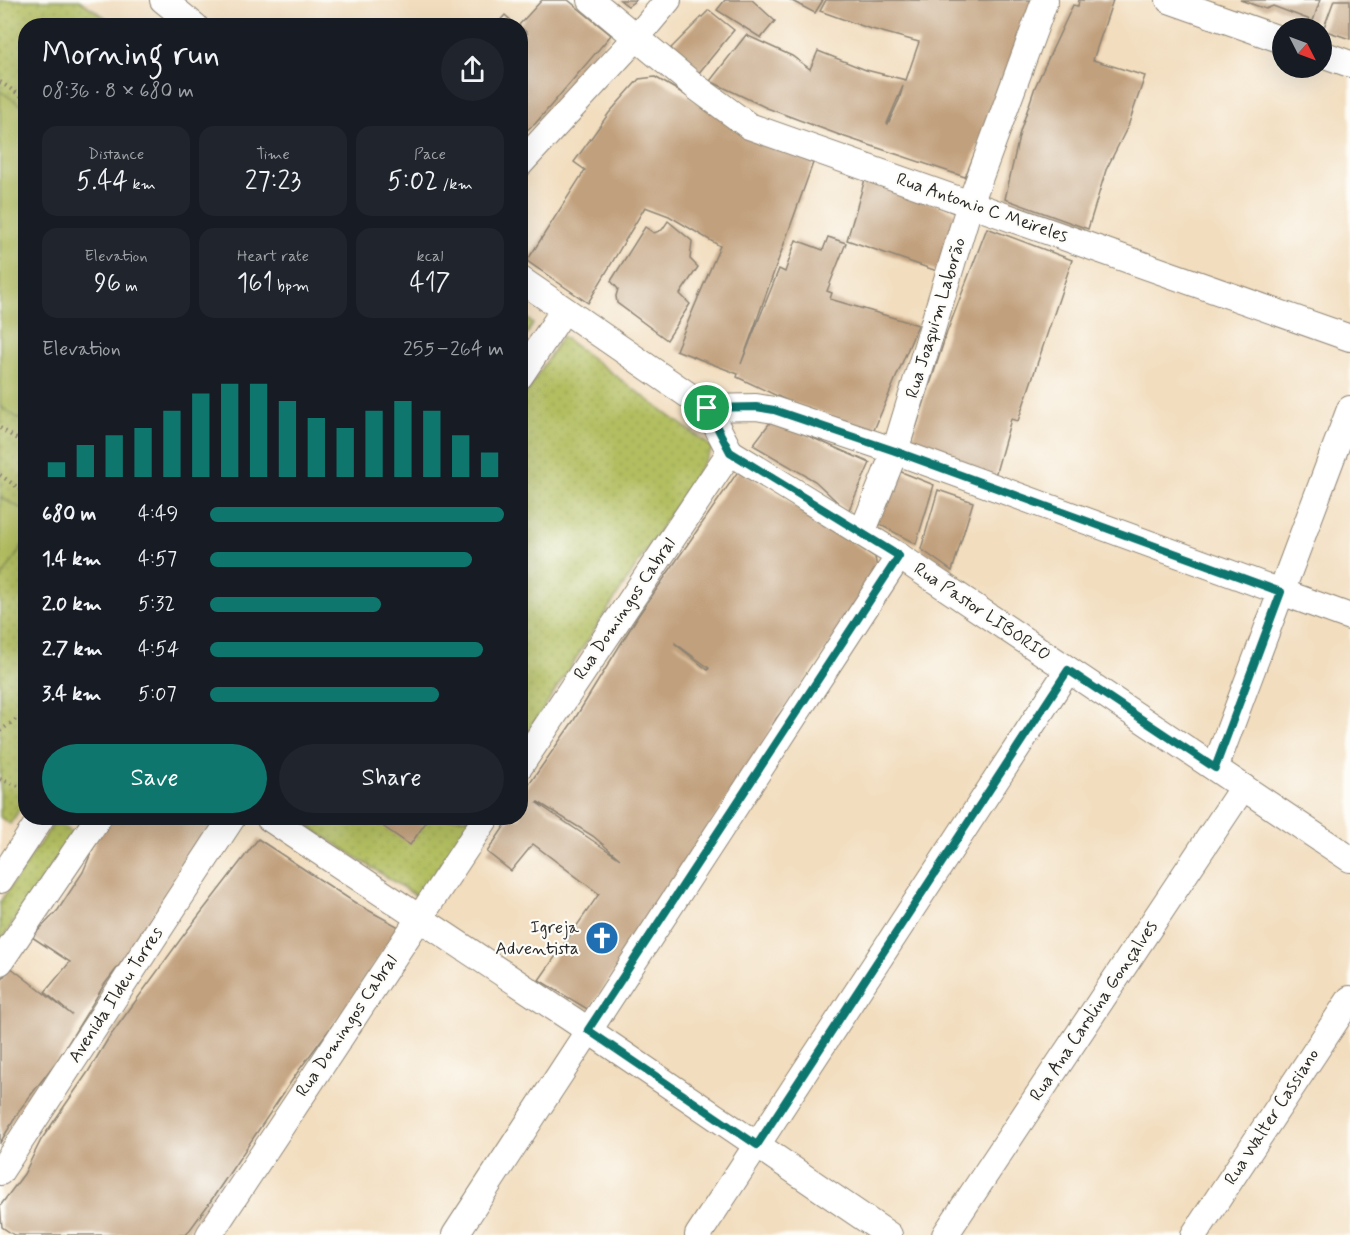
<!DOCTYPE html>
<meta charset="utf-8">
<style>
:root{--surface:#171b24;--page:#20242c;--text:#f1f3f6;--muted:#9ea1a6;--accent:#0f766e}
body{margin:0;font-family:Mynerve,sans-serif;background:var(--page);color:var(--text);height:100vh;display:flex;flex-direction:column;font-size:22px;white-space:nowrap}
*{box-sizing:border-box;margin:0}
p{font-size:20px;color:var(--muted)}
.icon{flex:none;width:33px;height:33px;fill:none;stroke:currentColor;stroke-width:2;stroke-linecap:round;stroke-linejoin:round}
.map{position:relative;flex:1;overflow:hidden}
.side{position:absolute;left:18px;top:18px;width:510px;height:807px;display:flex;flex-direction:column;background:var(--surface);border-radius:24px;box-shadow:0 6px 24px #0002}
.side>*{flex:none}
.needle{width:39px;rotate:132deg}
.controls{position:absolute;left:1272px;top:18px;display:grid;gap:12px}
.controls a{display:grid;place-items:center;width:60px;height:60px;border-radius:50%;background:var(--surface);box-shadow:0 6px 24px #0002;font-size:30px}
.pin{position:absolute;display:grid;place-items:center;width:51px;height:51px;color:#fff;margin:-26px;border:3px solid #fff;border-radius:50%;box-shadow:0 2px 6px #0007}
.round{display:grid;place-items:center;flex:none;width:63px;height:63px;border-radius:32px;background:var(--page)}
.summary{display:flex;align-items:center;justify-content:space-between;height:102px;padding:0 24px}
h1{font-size:33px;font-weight:600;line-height:45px}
.stats{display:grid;grid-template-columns:repeat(3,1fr);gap:9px;height:102px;padding:6px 24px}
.stats div{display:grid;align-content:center;border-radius:15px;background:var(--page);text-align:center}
.stats b{font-size:26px;font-weight:600}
.stats small{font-size:16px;font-weight:400}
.stats p{font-size:16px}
.chart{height:168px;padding:12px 24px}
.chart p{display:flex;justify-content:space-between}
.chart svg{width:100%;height:108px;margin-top:6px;stroke:var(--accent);stroke-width:6}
.button{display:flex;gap:12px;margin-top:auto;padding:12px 24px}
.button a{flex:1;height:69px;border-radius:36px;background:var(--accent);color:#fff;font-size:24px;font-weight:600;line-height:69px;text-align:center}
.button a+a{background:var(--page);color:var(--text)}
ul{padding:0 24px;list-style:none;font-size:20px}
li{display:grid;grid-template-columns:96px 72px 1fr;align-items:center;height:45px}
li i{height:15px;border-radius:8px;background:var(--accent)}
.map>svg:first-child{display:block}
</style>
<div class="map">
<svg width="1350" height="1235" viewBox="0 0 1350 1235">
<defs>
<pattern id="park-dots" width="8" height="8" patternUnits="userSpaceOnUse" patternTransform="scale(1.5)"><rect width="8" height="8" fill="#b2be60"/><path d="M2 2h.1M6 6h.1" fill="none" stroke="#99a354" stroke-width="1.8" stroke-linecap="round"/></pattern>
</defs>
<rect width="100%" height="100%" fill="#fdfcf7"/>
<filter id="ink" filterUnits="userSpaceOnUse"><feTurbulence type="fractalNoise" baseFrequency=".0167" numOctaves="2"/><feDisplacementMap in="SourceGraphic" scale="12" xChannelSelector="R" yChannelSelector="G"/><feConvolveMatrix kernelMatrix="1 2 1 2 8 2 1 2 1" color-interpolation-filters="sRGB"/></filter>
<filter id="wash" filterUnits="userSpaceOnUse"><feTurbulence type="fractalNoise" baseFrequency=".008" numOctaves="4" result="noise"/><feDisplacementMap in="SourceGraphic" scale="24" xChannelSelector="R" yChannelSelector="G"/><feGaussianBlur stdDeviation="1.35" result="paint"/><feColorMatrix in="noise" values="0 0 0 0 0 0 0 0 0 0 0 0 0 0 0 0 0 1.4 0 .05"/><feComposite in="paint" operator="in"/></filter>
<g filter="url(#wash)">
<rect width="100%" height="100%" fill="#f2ddbe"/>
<!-- park -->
<g fill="url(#park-dots)" stroke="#6e7446" stroke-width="1.5">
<polygon points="0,0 79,0 117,25 26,26 26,800 10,824 0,817"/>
<polygon points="521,312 533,324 521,344"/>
<polygon points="562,336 713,448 521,743 521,401"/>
<polygon points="295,818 472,818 419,898"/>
<polygon points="55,821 73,833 0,942 0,902"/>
</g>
<!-- pitch -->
<g fill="#b2be60" stroke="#6e7446" stroke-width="1.5">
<polygon points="0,91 25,108 25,423 0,406"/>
<polygon points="0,497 26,511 25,542 0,580"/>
</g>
<g id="blocks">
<!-- building -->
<g fill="#c1a07d" fill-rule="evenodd">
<polygon points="542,0 568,0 611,35 535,124 520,135 520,29 528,34 520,26 518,26"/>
<polygon points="620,0 636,0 628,6"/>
<polygon points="725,0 752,0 775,21 761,38 717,10"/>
<polygon points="790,0 823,0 815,13"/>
<path d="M826 0H1033L1006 77 965 177 845 137 767 108 710 81 746 35 792 56 810 69 818 51 866 70 906 80 919 42 868 28 820 11ZM903 86 899 100 888 124 887 123Z"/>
<polygon points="1079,0 1113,0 1093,60 1145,76 1128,126 1106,170 1088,229 1005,199 1020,132 1035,87 1073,5 1078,6"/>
<polygon points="1240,0 1320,0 1313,21 1273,6 1266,9"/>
<polygon points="1334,0 1350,0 1350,39 1323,30"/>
<polygon points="709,10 734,30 693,80 671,48"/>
<polygon points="505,15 517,26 495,26"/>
<polygon points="655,77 765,142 813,163 741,364 779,269 785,272 796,240 823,250 828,237 846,243 827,291 832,293 830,299 918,325 874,430 788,401 737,377 738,374 676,350 720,246 669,216 645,207 588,303 527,261 585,170 574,162 609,113 639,79"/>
<polygon points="866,176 957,214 937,271 847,240"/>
<polygon points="668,221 692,241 690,259 698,267 680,294 690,304 667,340 617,303 616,296 618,289 611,281 645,227 654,233 662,230"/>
<polygon points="987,228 1072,260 1018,421 1011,419 995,476 911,443 947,332"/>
<polygon points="772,420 870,463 848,512 815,481 753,445"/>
<polygon points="894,469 934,485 916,544 875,522"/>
<path d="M739 470 875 557 878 575 804 682 776 719 759 751 589 1010 539 980 599 894 533 844 511 871 487 852 510 818H520V803L526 795 523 793 574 720 638 616ZM675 643 709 668 708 670 675 644ZM538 802 593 836 620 859 537 803Z"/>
<polygon points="938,490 973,502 952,571 921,549"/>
<polygon points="110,818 216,818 172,890 148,922 128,954 104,985 59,1058 21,1108 0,1143 0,982 10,967 72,1015 45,992 70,962 32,937 58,910 83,872 98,837"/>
<polygon points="371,818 429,818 410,845"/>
<polygon points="258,839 357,904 399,927 349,1003 299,1070 208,1205 186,1235 14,1235 2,1227 0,1206 24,1174 41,1140 88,1072 108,1039 183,936"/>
</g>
</g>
</g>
<g filter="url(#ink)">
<use href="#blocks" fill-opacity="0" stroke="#8e8474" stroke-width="1.5"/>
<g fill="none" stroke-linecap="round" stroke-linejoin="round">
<defs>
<g id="minor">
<polyline points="163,0 195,26"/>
<polyline points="591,0 696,87 749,126 1350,338"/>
<polyline points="1169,0 1282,40"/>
<polyline points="1322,54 1350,64"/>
<polyline points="520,164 637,37 668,0"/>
<polyline points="520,279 707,408 756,407 774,410 895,451 1350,617"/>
<polyline points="520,376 564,310"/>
<polyline points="707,408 730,452"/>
<polyline points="730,452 899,556 1350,859"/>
<polyline points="862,533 895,451 970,204 1045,0"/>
<polyline points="520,766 730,452"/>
<polyline points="1215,768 1350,409"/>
<polyline points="269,818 588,1030 889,1235"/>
<polyline points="0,880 41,818"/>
<polyline points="0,962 98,818"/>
<polyline points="0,1172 232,818"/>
<polyline points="209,1235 486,818"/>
<polyline points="455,1235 899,556"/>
<polyline points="698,1235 1068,670"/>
<polyline points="945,1235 1243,787"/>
<polyline points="1194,1235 1350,999"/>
</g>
</defs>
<!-- minor casing -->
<use href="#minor" stroke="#8e8474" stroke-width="28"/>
<!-- path -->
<g stroke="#8e8474" stroke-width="4" stroke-dasharray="1.5 4.5" stroke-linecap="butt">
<polyline points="0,82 26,99"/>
<polyline points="0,428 26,445"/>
<polyline points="0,475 26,493"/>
<polyline points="0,731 26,712"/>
<polyline points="0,779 26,789"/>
</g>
<!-- minor -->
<use href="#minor" stroke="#fff" stroke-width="26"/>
</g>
</g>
<g fill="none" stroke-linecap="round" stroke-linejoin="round" filter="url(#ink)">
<defs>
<polygon id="route" points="756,407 774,410 895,451 1281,592 1215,768 1068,670 757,1145 588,1030 899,556 730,452 707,408"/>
</defs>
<!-- route casing -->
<use href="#route" stroke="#fff" stroke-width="12"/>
<!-- route -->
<use href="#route" stroke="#0f766e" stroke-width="8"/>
</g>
<!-- icons -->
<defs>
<symbol id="church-disc" viewBox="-11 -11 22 22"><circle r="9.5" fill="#1f6fb2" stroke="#fdfcf7"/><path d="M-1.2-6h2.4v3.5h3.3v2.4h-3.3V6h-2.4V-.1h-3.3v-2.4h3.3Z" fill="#fff"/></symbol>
</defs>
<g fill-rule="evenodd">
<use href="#church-disc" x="583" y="919" width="38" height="38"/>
</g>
<g text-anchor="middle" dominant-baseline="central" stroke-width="4.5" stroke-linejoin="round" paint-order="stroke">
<!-- street labels -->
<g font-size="18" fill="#2b2b2b" stroke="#fdfcf7">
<text transform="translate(982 208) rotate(19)">Rua Antonio C Meireles</text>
<text transform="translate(936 318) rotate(-73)">Rua Joaquim Laborão</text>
<text transform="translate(625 609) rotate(-56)">Rua Domingos Cabral</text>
<text transform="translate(982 612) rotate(34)">Rua Pastor LIBORIO</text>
<text transform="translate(116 995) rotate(-57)">Avenida Ildeu Torres</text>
<text transform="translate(1094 1011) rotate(-56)">Rua Ana Carolina Gonçalves</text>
<text transform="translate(347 1026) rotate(-56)">Rua Domingos Cabral</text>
<text transform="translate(1272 1117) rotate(-57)">Rua Walter Cassiano</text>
</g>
<!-- poi labels -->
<g font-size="18" fill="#2b2b2b" stroke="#fdfcf7" text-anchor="end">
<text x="579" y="928">Igreja<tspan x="579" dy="21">Adventista</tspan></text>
</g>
</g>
</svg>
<div class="controls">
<a><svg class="needle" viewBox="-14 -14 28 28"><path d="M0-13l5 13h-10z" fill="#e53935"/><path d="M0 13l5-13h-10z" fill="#9ea1a6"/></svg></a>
</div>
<div class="pin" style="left:707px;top:408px;background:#1e9e55"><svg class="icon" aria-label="arrive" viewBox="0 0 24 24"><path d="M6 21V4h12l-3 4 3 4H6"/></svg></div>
<section class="side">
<div class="summary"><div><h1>Morning run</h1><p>08:36 · 8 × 680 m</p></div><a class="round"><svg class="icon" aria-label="share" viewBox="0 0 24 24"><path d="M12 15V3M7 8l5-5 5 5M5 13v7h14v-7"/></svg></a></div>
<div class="stats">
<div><p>Distance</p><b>5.44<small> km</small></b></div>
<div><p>Time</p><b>27:23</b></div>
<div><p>Pace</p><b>5:02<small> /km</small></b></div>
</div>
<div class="stats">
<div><p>Elevation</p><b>96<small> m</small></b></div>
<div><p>Heart rate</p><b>161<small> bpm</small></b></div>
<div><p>kcal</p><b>417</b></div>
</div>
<div class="chart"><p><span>Elevation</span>255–264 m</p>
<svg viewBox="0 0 160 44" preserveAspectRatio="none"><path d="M5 44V38M15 44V31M25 44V27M35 44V24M45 44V17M55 44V10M65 44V6M75 44V6M85 44V13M95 44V20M105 44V24M115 44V17M125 44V13M135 44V17M145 44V27M155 44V34"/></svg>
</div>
<ul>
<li><b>680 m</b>4:49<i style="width:100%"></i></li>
<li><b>1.4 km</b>4:57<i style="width:89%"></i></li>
<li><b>2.0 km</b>5:32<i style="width:58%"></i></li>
<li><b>2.7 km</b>4:54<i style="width:93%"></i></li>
<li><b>3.4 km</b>5:07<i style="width:78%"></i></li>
</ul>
<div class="button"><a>Save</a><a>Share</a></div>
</section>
</div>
